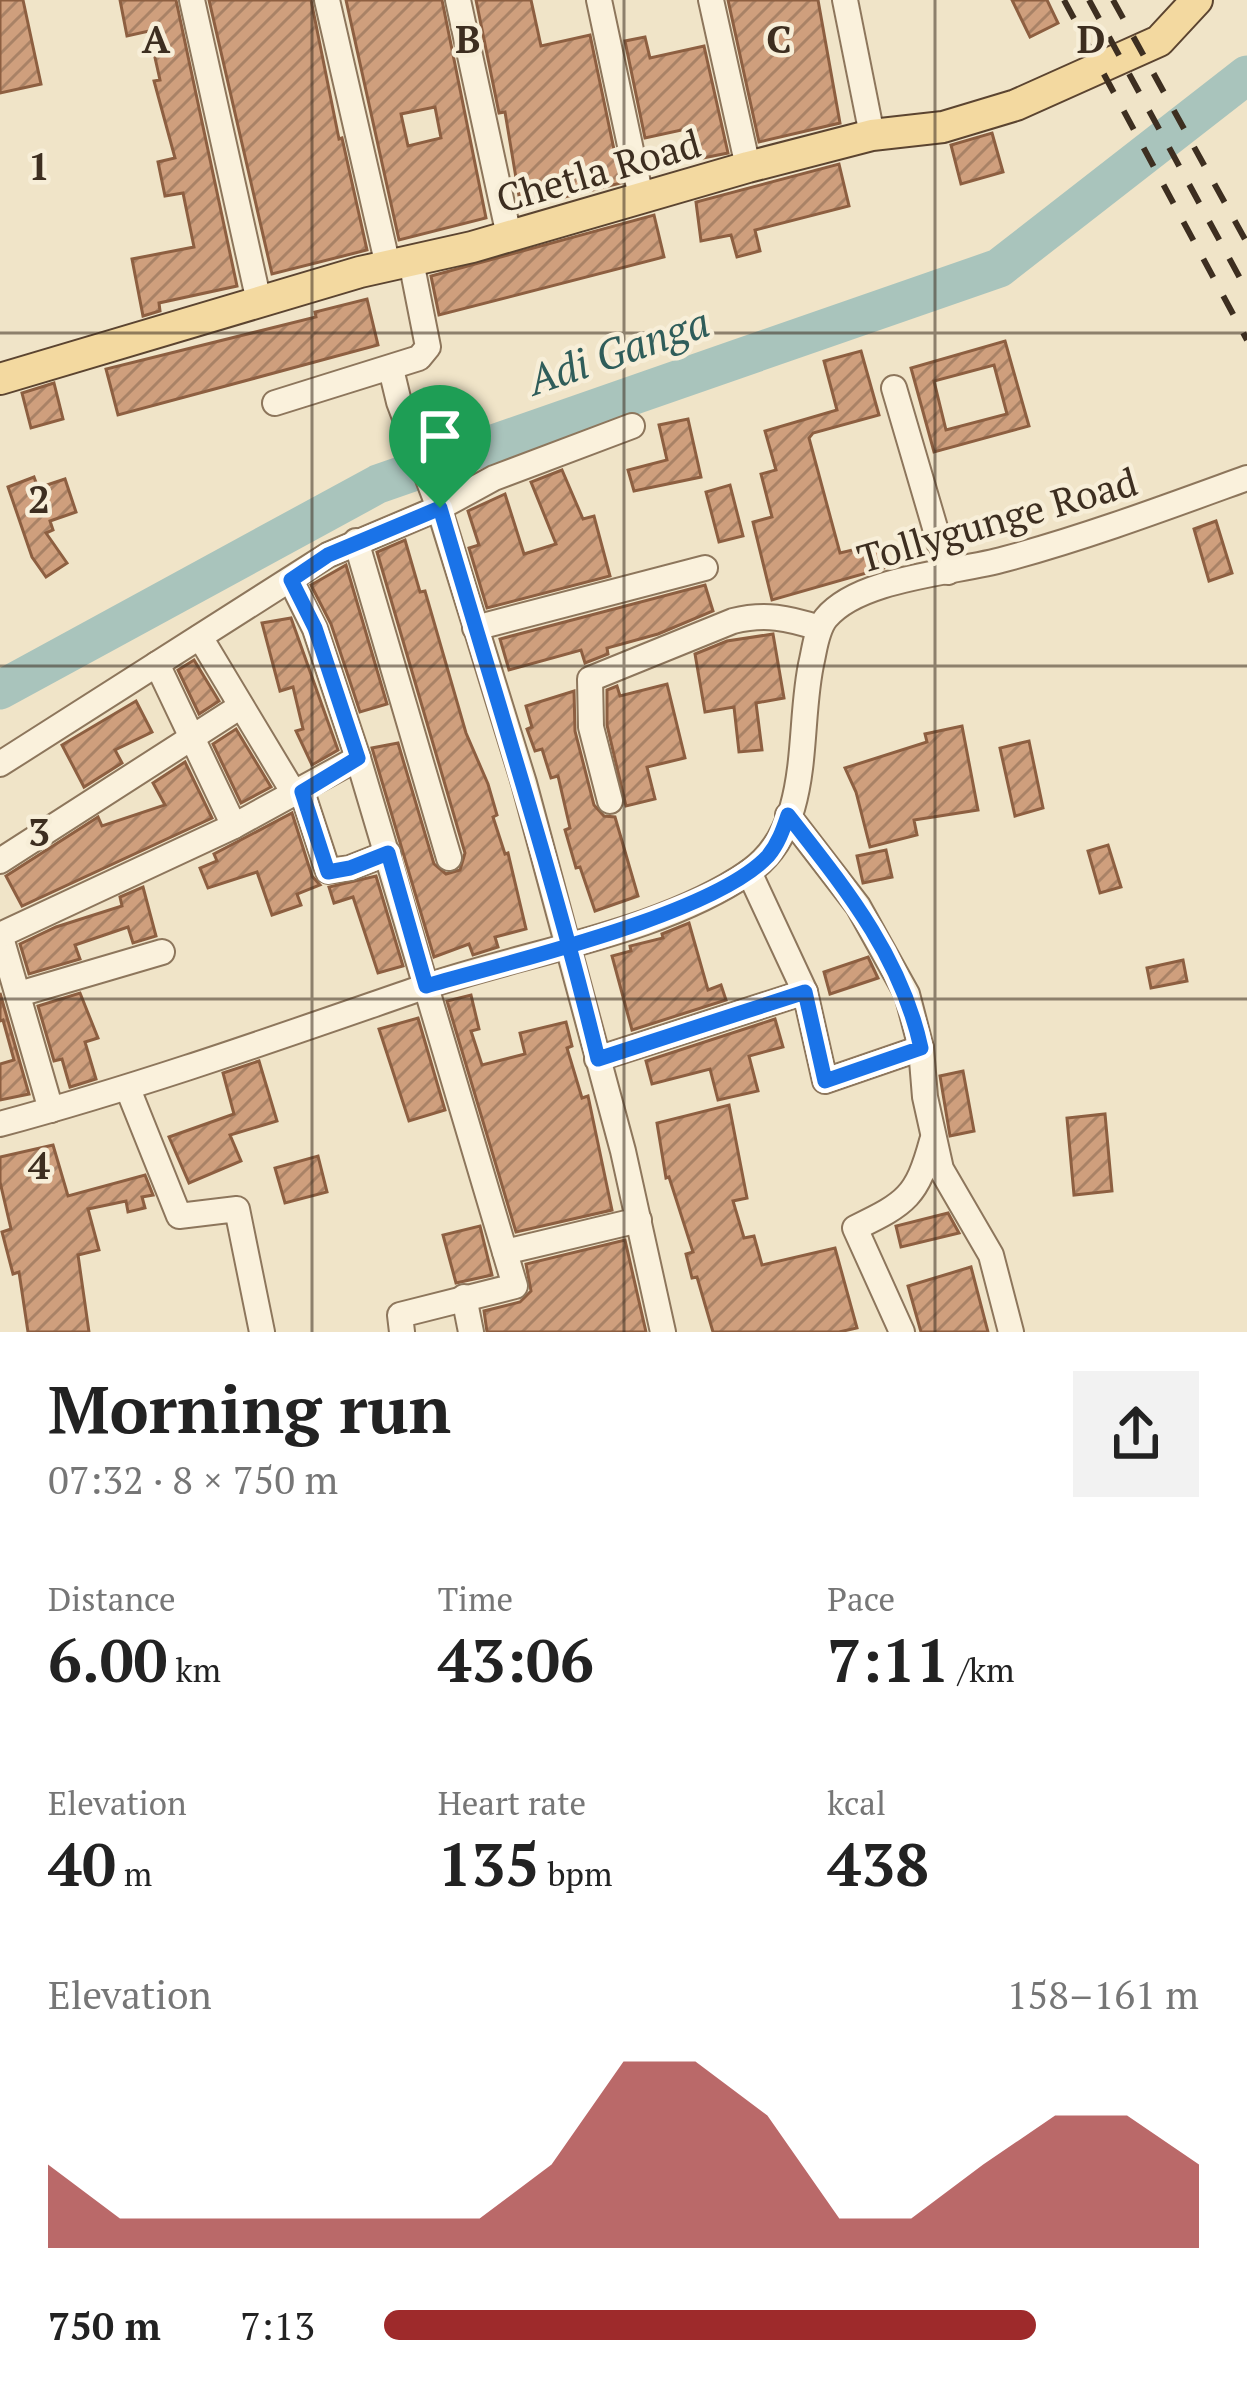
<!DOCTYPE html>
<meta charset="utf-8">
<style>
:root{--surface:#fff;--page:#f2f2f2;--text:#222;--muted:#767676;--accent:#9e2a2b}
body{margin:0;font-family:"PT Serif",serif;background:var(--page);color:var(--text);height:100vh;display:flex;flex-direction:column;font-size:45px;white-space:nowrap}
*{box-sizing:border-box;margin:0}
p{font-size:39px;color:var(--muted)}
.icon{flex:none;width:66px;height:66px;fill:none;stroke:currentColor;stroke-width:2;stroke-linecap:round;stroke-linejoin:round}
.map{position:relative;height:1332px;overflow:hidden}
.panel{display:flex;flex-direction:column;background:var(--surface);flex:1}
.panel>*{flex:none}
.pin{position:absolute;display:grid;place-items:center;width:102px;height:102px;color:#fff;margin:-123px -51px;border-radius:50% 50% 50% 0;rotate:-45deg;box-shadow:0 0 12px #0007}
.pin .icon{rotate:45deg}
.round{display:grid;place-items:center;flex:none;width:126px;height:126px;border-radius:0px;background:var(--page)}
.summary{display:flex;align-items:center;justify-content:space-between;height:204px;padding:0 48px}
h1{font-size:66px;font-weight:600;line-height:90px}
.stats{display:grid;grid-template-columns:repeat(3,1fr);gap:18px;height:204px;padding:12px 48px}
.stats div{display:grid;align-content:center}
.stats b{font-size:60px;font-weight:600}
.stats small{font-size:33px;font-weight:400}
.stats p{font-size:33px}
.chart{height:336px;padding:24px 48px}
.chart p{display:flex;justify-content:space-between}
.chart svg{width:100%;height:216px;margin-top:12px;fill:var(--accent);opacity:.7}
ul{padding:0 48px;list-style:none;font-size:39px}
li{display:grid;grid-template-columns:192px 144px 1fr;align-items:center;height:90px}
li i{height:30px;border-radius:15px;background:var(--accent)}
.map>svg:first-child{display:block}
</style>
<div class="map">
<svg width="1247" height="1332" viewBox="0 0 1247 1332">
<defs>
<pattern id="building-hatch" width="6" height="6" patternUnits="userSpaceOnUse" patternTransform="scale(3)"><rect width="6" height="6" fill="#cf9f7d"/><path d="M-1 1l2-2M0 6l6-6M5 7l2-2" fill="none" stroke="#a98266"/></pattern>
</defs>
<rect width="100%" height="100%" fill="#f0e4c8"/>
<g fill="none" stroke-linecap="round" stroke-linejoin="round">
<!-- river -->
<polyline stroke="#a9c4bc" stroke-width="39" points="0,690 378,484 999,268 1247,75"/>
</g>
<!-- building -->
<g fill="url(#building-hatch)" stroke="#8d5f41" stroke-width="3" fill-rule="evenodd">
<polygon points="0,0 23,0 41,84 0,93"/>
<polygon points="120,0 176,0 237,286 159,303 160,311 143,316 132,259 194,247 183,193 165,196 158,162 175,158 154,81 160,80 149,31 127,36"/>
<polygon points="209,0 311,0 339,139 342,138 367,250 272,274"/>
<path d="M346 0H442L486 218 399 240ZM435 107 441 138 408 146 401 114Z"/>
<polygon points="476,0 531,0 541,46 590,35 621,183 521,208 505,112 499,113"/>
<polygon points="728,0 818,0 840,123 759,142"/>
<polygon points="1012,0 1047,0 1058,23 1030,37"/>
<polygon points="645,37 650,58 704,46 728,153 693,160 686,129 645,138 625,41"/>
<polygon points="992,133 1003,172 961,184 951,145"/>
<polygon points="839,164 849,206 755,230 760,251 737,257 731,235 701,241 696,202"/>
<polygon points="654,215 664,257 439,315 431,276"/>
<polygon points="367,299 378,345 118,415 106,369 316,317 315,312"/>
<path d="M1005 341 1029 426 934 452 911 368ZM994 365 1007 414 946 430 934 381Z"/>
<polygon points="861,351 879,415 813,433 809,438 840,553 878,544 884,568 772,600 753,522 772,517 761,474 776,470 765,431 837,410 824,361"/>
<polygon points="54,383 63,419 31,428 22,393"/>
<polygon points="688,419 701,477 634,491 628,470 667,460 659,425"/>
<polygon points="562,470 583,519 594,516 610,576 487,608 469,548 479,545 468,511 505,494 524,554 556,544 531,482"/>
<polygon points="34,477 38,488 65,479 76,512 50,521 53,530 46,533 67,563 46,577 32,557 8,487"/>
<polygon points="730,485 743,536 719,542 706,492"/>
<polygon points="1216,521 1232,573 1209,581 1194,529"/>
<polygon points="405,540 420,592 425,591 466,733 488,784 497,815 493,817 505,854 508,853 526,929 495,937 498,947 473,955 469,944 434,957 372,748 398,743 434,864 446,874 460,870 465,853 377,552"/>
<polygon points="346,565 387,704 360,712 331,624 311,585"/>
<polygon points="705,585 713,611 658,634 607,648 608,654 585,663 581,650 509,670 500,639"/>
<polygon points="291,618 338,750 312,765 296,731 303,729 293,687 280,691 262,623"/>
<polygon points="773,634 784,698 756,703 762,750 739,752 734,707 705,712 695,654 727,641"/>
<polygon points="194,660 219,701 199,714 178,670"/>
<polygon points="667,684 685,758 647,767 655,799 626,806 607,725 607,690 617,686 620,696"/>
<polygon points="574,691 575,731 594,805 604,816 615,817 638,896 595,911 580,867 576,868 565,830 570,828 558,776 551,778 542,749 535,751 527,729 532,727 526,706"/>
<polygon points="136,701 152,732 115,750 122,763 84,787 62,745"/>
<polygon points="962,726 978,810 914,820 917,835 870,847 856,792 845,768 927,742 925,734"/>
<polygon points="236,729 271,787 241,803 213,744"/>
<polygon points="1029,741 1043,808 1015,816 1000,748"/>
<polygon points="185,762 212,818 22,906 6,876 98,817 102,826 165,805 153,783"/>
<polygon points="292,813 312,876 320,885 297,894 301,905 272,915 257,872 208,888 200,868 217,861 214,854"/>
<polygon points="1108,845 1121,887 1100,893 1088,851"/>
<polygon points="886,850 892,877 863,883 857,856"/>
<polygon points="376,876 403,966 378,973 353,897 334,903 329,887"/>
<polygon points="143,887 156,936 133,943 128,927 75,945 80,959 29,974 20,944 56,927 122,906 120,897"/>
<polygon points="689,923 708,990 721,985 726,1000 632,1030 612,956 631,951 630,946 663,938 662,934"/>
<polygon points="868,957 878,978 830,994 824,972"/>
<polygon points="1183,960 1187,981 1151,988 1147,968"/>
<polygon points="0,993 29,1094 0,1100 0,1064 14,1060 3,1020 0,1021"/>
<polygon points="80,993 98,1038 85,1042 96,1079 70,1087 62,1059 54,1061 38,1006"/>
<polygon points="471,995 479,1029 471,1031 482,1065 525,1054 520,1033 566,1022 572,1046 567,1048 582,1098 588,1096 612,1210 516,1232 447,1001"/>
<polygon points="418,1018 445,1110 409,1121 379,1029"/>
<polygon points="775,1019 783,1047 749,1056 758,1091 718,1100 710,1069 652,1084 646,1061"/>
<polygon points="259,1061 277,1121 230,1135 241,1161 189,1183 169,1137 234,1114 223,1073"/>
<polygon points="963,1071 974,1131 950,1136 940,1076"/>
<polygon points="729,1105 747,1198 733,1201 744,1238 754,1236 762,1265 835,1248 857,1328 839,1332 713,1332 697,1277 692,1278 686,1254 693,1252 669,1177 666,1178 657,1123"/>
<polygon points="1105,1114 1112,1191 1074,1195 1067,1118"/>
<polygon points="53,1145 68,1196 145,1175 153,1195 142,1197 145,1208 128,1212 126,1201 88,1209 99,1250 78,1255 89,1332 28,1332 19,1272 13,1274 2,1232 11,1229 0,1182 0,1157"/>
<polygon points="318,1156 327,1192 285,1203 275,1168"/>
<polygon points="948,1213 959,1233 901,1247 896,1226"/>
<polygon points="480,1226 492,1275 456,1283 443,1235"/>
<polygon points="625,1240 646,1332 487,1332 484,1311 520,1302 531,1291 526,1264"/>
<polygon points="971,1267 988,1332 921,1332 908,1286"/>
</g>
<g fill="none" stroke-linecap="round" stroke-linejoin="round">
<defs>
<g id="minor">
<polyline points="192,0 259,302"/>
<polyline points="327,0 388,266"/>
<polyline points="458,0 509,236"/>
<polyline points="599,0 641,197"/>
<polyline points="711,0 748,167"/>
<polyline points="845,0 872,135"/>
<polyline points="391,369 399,402 439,508 524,783 623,1151 663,1332"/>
<polyline points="894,388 948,572"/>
<polyline points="275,403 419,358 428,347 411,261"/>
<polyline points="356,541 449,858"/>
<polyline points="291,581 315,629 358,758 515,1286 400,1315 402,1332"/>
<polyline points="475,628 705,568"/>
<polyline points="200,637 295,795"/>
<polyline points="157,664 234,826 358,758"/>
<polyline points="0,764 328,555 439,508 494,478 632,426"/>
<polyline points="302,792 328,871 350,868 388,853"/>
<path d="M610 801 591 727 590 679 733 621C765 613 788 618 819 628"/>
<polyline points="788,815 858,906 907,994 921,1048 925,1097 941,1169 991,1255 1011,1332"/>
<polyline points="0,861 241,706"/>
<polyline points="749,872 805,992 825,1081 921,1048"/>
<polyline points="0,934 51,1110"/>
<polyline points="0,935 234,826"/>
<polyline points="19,994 162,952"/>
<polyline points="597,1059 805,992"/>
<polyline points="128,1089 179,1216 237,1209 262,1332"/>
<path d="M0 1124C145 1085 282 1036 424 987 526 952 661 933 749 872 815 826 796 728 812 660 815 646 817 629 826 618 860 577 956 573 1005 559 1087 537 1167 507 1247 478"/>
<polyline points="505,1252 639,1220"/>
<polyline points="464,1297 471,1332"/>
<path d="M902 1332 855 1228C907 1203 917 1196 932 1141"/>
</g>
<polyline id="major" points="0,379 360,272 472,247 748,167 872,135 943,127 1016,105 1159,41 1197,0"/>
</defs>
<!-- minor casing -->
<use href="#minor" stroke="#8d765c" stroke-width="28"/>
<!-- major casing -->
<use href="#major" stroke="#5b4430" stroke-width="34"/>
<!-- minor -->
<use href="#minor" stroke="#faf1dc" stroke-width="24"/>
<!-- major -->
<use href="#major" stroke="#f3d9a0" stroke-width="30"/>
<!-- rail -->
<g stroke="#3d2e20" stroke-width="6" stroke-dasharray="21 21" stroke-linecap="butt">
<polyline points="1064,0 1247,340"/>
<polyline points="1089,0 1247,291"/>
<polyline points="1113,0 1247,243"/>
</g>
</g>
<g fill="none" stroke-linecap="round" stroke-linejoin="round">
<defs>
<path id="route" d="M440 508 328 555 291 580 315 628 358 758 302 792 328 872 350 868 388 853 426 986C508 962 713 915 768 856 778 844 783 830 788 815 845 888 901 956 921 1048L825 1081 805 992 598 1059C553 873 494 692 440 508"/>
</defs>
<!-- route casing -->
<use href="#route" stroke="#fff" stroke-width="24"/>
<!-- route -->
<use href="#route" stroke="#1a73e8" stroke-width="15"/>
</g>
<!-- grid -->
<path fill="none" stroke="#3d2e20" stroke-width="3" stroke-opacity="0.55" d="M312 0V1332M624 0V1332M935 0V1332M0 333H1247M0 666H1247M0 999H1247"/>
<g text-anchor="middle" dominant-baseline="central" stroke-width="9" stroke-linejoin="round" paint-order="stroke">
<!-- street labels -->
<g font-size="39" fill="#3d2e20" stroke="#f7eed8">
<text transform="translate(598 170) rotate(-16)">Chetla Road</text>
<text transform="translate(997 519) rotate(-16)">Tollygunge Road</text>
</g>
<!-- water labels -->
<g font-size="42" font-style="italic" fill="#2f5d5a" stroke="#f7eed8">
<text transform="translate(618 350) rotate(-19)">Adi Ganga</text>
</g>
</g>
<g font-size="39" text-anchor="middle" font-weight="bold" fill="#3d2e20" stroke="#f7eed8" stroke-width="9" stroke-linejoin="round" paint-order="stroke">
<text x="156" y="53">A</text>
<text x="468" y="53">B</text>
<text x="779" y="53">C</text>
<text x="1091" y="53">D</text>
<text x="39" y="180">1</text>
<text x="39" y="513">2</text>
<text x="39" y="846">3</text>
<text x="39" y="1179">4</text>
</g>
</svg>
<div class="pin" style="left:440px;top:508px;background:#1e9e55"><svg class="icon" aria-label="arrive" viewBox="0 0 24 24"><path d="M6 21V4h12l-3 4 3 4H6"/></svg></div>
</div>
<section class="panel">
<div class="summary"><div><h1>Morning run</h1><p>07:32 · 8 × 750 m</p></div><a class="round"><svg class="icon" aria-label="share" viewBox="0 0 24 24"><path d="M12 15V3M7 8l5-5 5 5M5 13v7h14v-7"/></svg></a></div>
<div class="stats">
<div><p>Distance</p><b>6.00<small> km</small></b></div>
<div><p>Time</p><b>43:06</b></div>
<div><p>Pace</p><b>7:11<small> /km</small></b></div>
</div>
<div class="stats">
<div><p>Elevation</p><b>40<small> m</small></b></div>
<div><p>Heart rate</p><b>135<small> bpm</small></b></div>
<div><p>kcal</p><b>438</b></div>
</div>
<div class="chart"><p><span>Elevation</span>158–161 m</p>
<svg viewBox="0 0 160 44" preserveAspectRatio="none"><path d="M0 44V27L10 38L20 38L30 38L40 38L50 38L60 38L70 27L80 6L90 6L100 17L110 38L120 38L130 27L140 17L150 17L160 27V44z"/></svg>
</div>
<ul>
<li><b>750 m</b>7:13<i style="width:80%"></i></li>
</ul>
</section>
